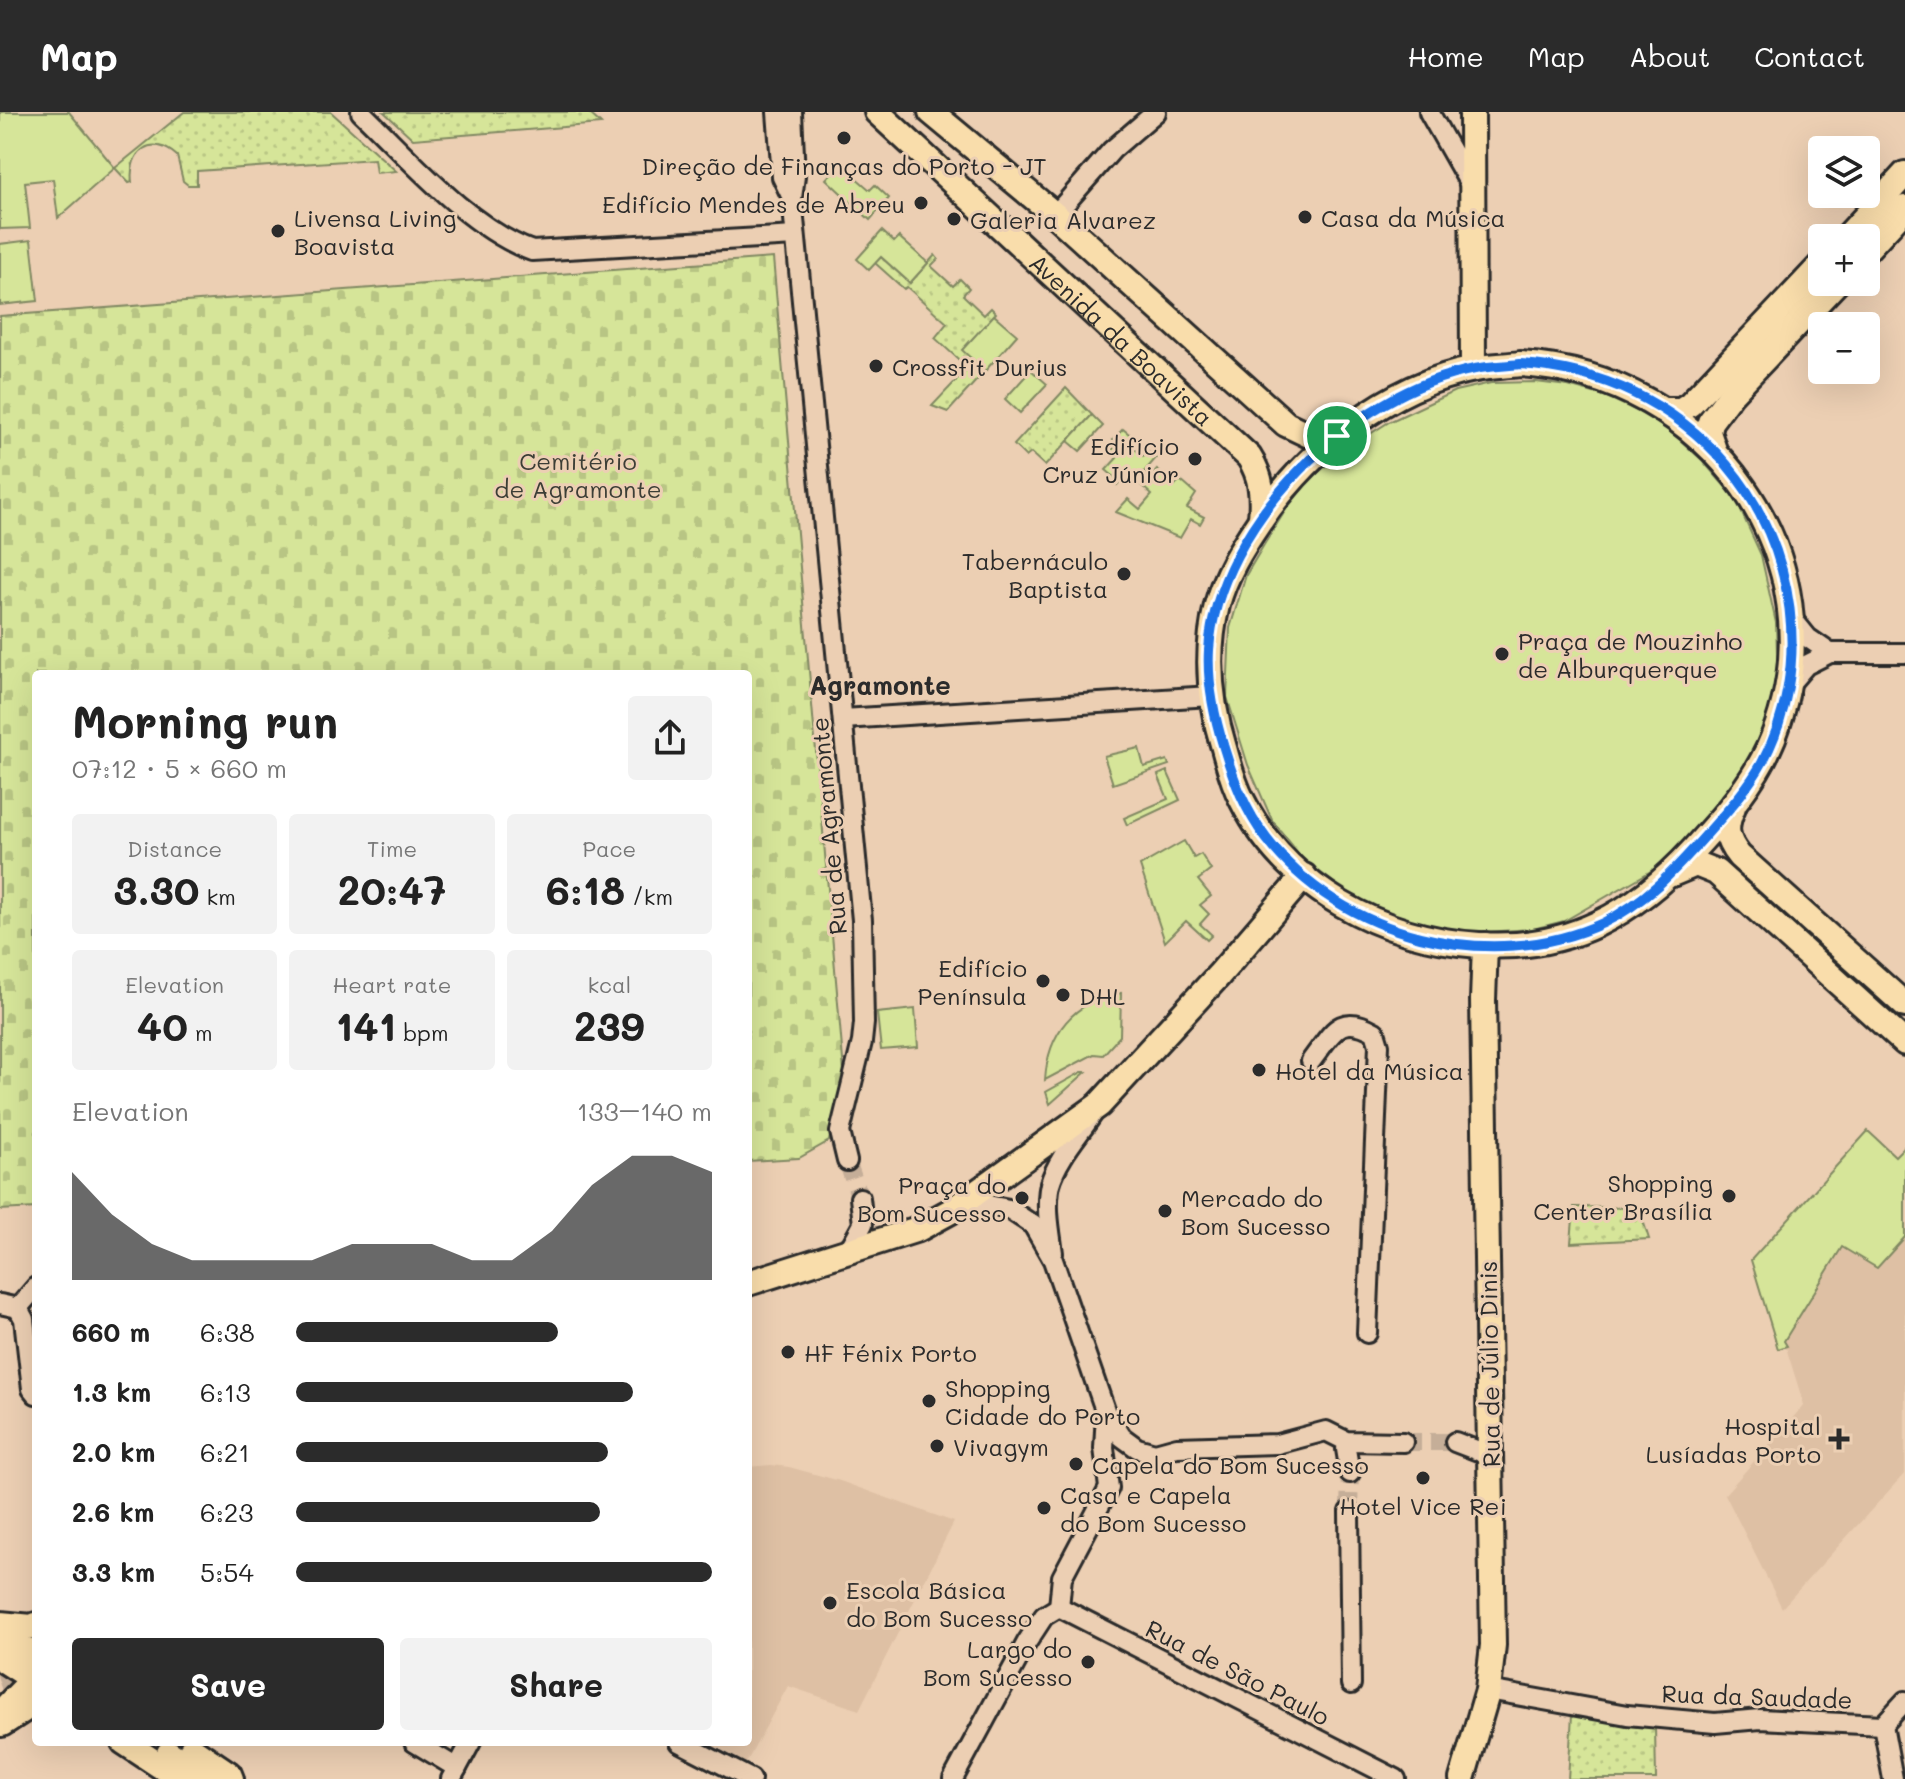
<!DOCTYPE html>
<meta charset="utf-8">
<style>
:root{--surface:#fff;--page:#f2f2f2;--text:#222;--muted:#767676;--accent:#2b2b2b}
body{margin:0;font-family:Mali,sans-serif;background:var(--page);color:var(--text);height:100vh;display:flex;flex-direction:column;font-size:30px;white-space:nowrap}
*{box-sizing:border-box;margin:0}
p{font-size:26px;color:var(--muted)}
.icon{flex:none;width:44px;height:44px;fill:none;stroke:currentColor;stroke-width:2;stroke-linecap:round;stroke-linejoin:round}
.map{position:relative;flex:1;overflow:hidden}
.drawer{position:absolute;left:32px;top:558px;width:720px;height:1076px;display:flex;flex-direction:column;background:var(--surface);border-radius:8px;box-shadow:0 8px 32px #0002}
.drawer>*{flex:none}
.fabs{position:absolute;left:1808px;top:24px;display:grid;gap:16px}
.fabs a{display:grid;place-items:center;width:72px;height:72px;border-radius:8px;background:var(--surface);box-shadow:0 8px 32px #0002;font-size:40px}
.pin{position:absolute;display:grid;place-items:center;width:68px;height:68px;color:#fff;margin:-34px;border:4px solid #fff;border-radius:50%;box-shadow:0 2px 8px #0007}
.round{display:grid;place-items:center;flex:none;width:84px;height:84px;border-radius:8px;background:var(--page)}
.head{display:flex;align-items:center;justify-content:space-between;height:136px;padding:0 40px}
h1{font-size:44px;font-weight:700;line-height:60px}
.figures{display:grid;grid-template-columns:repeat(3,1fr);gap:12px;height:136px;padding:8px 40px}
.figures div{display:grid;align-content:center;border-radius:8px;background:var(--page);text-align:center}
.figures b{font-size:40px;font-weight:700}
.figures small{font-size:22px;font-weight:400}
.figures p{font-size:22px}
.chart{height:224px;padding:16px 40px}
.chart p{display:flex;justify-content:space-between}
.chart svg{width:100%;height:144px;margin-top:8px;fill:var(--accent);opacity:.7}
.button{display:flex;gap:16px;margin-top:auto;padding:16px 40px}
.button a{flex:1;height:92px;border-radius:8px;background:var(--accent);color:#fff;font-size:32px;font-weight:700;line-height:92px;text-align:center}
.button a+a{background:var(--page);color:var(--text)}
ul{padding:0 40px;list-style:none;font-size:26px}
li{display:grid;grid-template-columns:128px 96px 1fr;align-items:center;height:60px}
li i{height:20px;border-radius:10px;background:var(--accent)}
header{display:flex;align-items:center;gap:48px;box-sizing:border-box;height:112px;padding:0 40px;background:var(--accent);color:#fff}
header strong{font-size:38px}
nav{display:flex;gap:44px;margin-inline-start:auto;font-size:28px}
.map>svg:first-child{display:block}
</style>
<header>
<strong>Map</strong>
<nav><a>Home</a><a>Map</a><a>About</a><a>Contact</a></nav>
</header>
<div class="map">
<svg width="1905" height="1667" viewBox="0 0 1905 1667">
<defs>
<pattern id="grass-dots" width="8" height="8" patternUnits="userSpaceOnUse" patternTransform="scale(2)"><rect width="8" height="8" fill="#d6e599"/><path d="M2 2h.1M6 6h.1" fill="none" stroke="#b8c584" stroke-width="1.8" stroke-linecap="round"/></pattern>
<pattern id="cemetery-stones" width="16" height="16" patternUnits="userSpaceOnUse" patternTransform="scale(2)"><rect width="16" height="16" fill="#d6e599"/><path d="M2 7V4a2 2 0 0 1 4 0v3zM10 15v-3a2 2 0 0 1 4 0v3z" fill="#b8c584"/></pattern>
</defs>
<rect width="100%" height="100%" fill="#eccfb3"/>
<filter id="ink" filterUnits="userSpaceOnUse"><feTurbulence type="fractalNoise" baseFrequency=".0125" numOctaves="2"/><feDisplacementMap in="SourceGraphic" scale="16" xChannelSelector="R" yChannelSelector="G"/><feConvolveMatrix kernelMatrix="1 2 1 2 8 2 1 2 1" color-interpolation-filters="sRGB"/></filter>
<g filter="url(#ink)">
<!-- built -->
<g fill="#dec0a4">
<polygon points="1905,1125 1905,1361 1782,1496 1725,1382 1804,1293 1784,1229 1842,1135 1877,1156"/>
<polygon points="771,1353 789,1355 840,1369 954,1410 859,1598 788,1574 746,1651 708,1630 748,1630 748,1355"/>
</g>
<!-- grass -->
<g fill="url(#grass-dots)" stroke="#808862" stroke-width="2">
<path d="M184 0H331L396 59 376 61 374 47 197 59V73H188L183 69 177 44C152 21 128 39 132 70L129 71 115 56Z"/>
<polygon points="384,0 588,0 601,12 413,27"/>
<polygon points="935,143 938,147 931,154 953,174 960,167 969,176 963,183 984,203 991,196 996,201 963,238 985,259 948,300 932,294 968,256 935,226 947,211 907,175 904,177 875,151 881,145 910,171"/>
<polygon points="1066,276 1092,303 1045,354 1031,341 1026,345 1014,333"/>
<polygon points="1574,1095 1639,1096 1649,1127 1571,1131"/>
<polygon points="1572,1603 1655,1615 1656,1667 1568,1667"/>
</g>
<!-- cemetery -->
<polygon fill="url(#cemetery-stones)" stroke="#808862" stroke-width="2" points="773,146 844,960 829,1029 799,1046 748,1049 748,562 36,562 36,1096 0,1098 0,204"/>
<!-- green -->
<g fill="#d6e599" stroke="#808862" stroke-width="2">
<polygon points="0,0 69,0 115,56 58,106 53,67 25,70 30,116 0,117"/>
<polygon points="840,52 870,78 875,73 889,86 870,108 826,67"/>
<polygon points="882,119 894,130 899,125 928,151 910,171 881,145 869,158 857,147"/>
<polygon points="31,128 38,189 0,193 0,132"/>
<polygon points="994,203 1017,223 985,259 962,238"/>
<polygon points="1031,258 1047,272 1020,301 1005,287"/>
<polygon points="1536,270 1568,274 1605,284 1637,299 1670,319 1702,348 1735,386 1761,443 1776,511 1779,600 1721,694 1663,752 1564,809 1533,817 1467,821 1421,815 1357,788 1304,748 1272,708 1248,653 1227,585 1230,516 1246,463 1265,431 1287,396 1308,370 1337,343 1389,310 1455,279 1491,271"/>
<polygon points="1092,303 1103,314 1080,339 1068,329"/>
<polygon points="1123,317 1135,327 1130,333 1143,344 1148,339 1156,346 1144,360 1150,366 1157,358 1175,373 1180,368 1196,382 1187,396 1204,405 1200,412 1191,407 1180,426 1116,400 1128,387 1140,397 1152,383 1128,361 1117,373 1110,368 1113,364 1106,358 1117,346 1110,340 1117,333 1113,328"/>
<polygon points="1139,636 1144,655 1167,648 1169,653 1113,672 1104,644"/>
<polygon points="1167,659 1180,688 1127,713 1124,706 1168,687 1158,663"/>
<polygon points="1184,729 1194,746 1201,742 1211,758 1198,768 1211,784 1200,793 1209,802 1200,812 1212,823 1207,828 1186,809 1165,830 1140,754"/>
<path d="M1121 881 1120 924 1103 943 1094 942 1045 968C1048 921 1073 889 1121 881Z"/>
<polygon points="915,897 918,935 881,938 877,901"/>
<polygon points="1082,960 1086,960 1050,992 1046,980"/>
<polygon points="1868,1019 1895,1044 1905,1034 1905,1125 1877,1156 1842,1135 1784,1229 1787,1234 1778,1237 1751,1148"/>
</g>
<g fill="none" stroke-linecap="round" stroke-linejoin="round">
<!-- minor-tunnel -->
<g stroke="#c5ae98" stroke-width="18" stroke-dasharray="18 9" stroke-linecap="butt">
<polyline points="847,1049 860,1086"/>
<polyline points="1403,1330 1455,1330"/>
<polyline points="1349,1400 1350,1361"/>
</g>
<!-- major-tunnel -->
<polyline stroke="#c5ae98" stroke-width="24" stroke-dasharray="24 12" stroke-linecap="butt" points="0,1573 22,1566 36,1567"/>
<defs>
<g id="minor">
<path d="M361 0C410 47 469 116 532 139L795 124"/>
<polyline points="777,0 782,65 792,86"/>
<polyline points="792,0 795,64 792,86 862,808 864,911 862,930 840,1020 847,1049"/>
<polyline points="1429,0 1471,74"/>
<polyline points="1055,103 1112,38 1156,0"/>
<polyline points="1791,505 1808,526 1830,541"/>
<polyline points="1788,574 1806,553 1830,541 1905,541"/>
<polyline points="843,607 1211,584"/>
<path d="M1311 949C1332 922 1339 899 1375 920L1379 933 1367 1221"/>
<polyline points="957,1097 983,1092 1009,1097 1033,1113 1053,1148 1106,1301 1122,1325 1137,1336 1155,1341 1177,1335 1277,1332 1326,1319 1346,1329 1403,1330"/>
<polyline points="847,1141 863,1112 860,1086"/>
<path d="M1053 1141C1050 1119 1045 1094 1050 1072 1057 1047 1078 1024 1092 1003"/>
<polyline points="0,1192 18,1196 24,1207 32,1277 36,1282"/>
<polyline points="18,1196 36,1175"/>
<polyline points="1455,1330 1481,1340 1490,1348"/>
<polyline points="1346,1337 1350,1361"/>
<polyline points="1349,1400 1351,1572"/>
<polyline points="1059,1495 1396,1667"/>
<polyline points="1059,1495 1062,1465 1109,1376 1104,1336 1106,1301"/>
<polyline points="1488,1578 1627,1603 1715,1611 1760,1607 1883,1613"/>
<polyline points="1883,1613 1893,1667"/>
<polyline points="1883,1613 1905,1589"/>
<polyline points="414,1630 457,1656"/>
<polyline points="679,1630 751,1667"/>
<polyline points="451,1667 471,1630"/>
<polyline points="953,1667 1027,1530 1044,1504 1059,1495"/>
</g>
<g id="major">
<path id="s1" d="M877 0 1249 345C1262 365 1263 384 1261 407"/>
<polyline points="931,0 1055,103 1286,312 1309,323 1337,324"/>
<polyline points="1472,0 1473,257"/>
<polyline points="1846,126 1905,62"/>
<polyline points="1866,138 1905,96"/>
<path d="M1520 252C1708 263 1843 445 1773 626 1756 669 1725 703 1694 737 1634 802 1570 839 1479 833 1383 827 1286 777 1242 688 1233 671 1229 654 1224 636 1209 588 1205 542 1217 493 1225 463 1241 437 1258 412 1306 340 1387 273 1475 257 1489 254 1505 254 1520 252Z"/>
<polyline points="1663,298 1681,298 1690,292 1822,152"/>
<polyline points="1714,338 1708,320 1710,310 1731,282 1837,170"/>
<path d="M1733 695C1724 715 1725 726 1739 744L1905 893"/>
<polyline points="1672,762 1696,752 1716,760 1905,931"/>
<polyline points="748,1171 918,1117 951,1099 1099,993 1219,863 1304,764"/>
<polyline points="0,1512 32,1515 36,1513"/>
<polyline points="0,1526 36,1543"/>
<polyline points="0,1546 36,1569"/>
<polyline points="0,1601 36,1564"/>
<polyline points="2,1612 36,1590"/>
<polyline points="124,1630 180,1667"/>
<polyline points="192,1637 229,1662 231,1667"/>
<polyline points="169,1641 207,1667"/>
<polyline points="1462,1667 1488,1578 1493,1533 1483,888 1485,833"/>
</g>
</defs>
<!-- minor casing -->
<use href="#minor" stroke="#2b2b2b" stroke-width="24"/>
<!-- major casing -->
<use href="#major" stroke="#2b2b2b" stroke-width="30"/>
<!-- minor -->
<use href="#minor" stroke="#eccfb3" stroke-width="18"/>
<!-- major -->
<use href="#major" stroke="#f9ddab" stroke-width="24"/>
</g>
</g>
<g fill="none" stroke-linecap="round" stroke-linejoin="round" filter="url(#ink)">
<defs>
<path id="route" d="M1520 252C1600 257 1674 291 1727 353 1796 434 1813 556 1762 651 1747 678 1726 700 1706 723 1676 757 1645 791 1603 811 1491 863 1341 825 1266 726 1245 698 1234 669 1224 636 1214 604 1207 572 1209 538 1217 412 1353 279 1475 257 1489 254 1505 254 1520 252Z"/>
</defs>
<!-- route casing -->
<use href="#route" stroke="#fff" stroke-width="16"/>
<!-- route -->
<use href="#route" stroke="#1a73e8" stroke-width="10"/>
</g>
<!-- markers -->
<g fill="#2b2b2b" stroke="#eccfb3" stroke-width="3">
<circle cx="844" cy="26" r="8"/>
<circle cx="921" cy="91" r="8"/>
<circle cx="1305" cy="105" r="8"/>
<circle cx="954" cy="107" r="8"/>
<circle cx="278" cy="119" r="8"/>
<circle cx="876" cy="254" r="8"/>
<circle cx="1195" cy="347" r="8"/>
<circle cx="1124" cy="462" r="8"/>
<circle cx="1502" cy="542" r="8"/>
<circle cx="1043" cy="869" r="8"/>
<circle cx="1063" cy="883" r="8"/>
<circle cx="1259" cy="958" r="8"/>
<circle cx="1729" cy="1084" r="8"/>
<circle cx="1022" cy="1086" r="8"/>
<circle cx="1165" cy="1099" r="8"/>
<circle cx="788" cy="1240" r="8"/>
<circle cx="929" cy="1289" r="8"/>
<path d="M1835 1315h8v8h8v8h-8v8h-8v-8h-8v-8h8z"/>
<circle cx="937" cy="1334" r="8"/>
<circle cx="1076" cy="1352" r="8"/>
<circle cx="1423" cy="1366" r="8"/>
<circle cx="1044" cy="1396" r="8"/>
<circle cx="830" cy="1491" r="8"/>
<circle cx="1088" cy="1550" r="8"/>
</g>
<g text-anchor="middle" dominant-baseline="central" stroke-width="6" stroke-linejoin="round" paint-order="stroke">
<!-- poi labels -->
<g font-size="24" fill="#2b2b2b" stroke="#eccfb3" text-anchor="start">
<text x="844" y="53" text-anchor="middle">Direção de Finanças do Porto - JT</text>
<text x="905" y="91" text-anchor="end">Edifício Mendes de Abreu</text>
<text x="294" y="105">Livensa Living<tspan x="294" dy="28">Boavista</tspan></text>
<text x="1321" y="105">Casa da Música</text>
<text x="970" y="107">Galeria Alvarez</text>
<text x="892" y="254">Crossfit Durius</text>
<text x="1179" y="333" text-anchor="end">Edifício<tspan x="1179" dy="28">Cruz Júnior</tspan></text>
<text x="1108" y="448" text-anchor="end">Tabernáculo<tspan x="1108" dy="28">Baptista</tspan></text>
<text x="1518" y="528">Praça de Mouzinho<tspan x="1518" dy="28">de Alburquerque</tspan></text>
<text x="1027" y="855" text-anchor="end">Edifício<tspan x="1027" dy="28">Península</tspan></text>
<text x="1079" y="883">DHL</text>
<text x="1275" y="958">Hotel da Música</text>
<text x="1713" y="1070" text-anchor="end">Shopping<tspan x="1713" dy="28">Center Brasília</tspan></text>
<text x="1006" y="1072" text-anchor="end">Praça do<tspan x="1006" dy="28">Bom Sucesso</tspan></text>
<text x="1181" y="1085">Mercado do<tspan x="1181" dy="28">Bom Sucesso</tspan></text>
<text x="804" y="1240">HF Fénix Porto</text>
<text x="945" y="1275">Shopping<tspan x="945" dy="28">Cidade do Porto</tspan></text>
<text x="1821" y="1313" text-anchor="end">Hospital<tspan x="1821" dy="28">Lusíadas Porto</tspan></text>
<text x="953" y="1334">Vivagym</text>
<text x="1092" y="1352">Capela do Bom Sucesso</text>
<text x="1060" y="1382">Casa e Capela<tspan x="1060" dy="28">do Bom Sucesso</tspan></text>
<text x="1423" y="1393" text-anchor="middle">Hotel Vice Rei</text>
<text x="846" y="1477">Escola Básica<tspan x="846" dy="28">do Bom Sucesso</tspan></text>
<text x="1072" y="1536" text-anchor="end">Largo do<tspan x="1072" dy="28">Bom Sucesso</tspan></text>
</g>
<!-- street labels -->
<g font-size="24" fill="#2b2b2b" stroke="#eccfb3">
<text stroke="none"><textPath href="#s1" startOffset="334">Avenida da Boavista</textPath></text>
<text transform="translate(828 714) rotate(-95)">Rua de Agramonte</text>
<text transform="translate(1489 1252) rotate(-91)">Rua de Júlio Dinis</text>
<text transform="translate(1238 1560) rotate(27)">Rua de São Paulo</text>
<text transform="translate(1757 1584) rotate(2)">Rua da Saudade</text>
</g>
<!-- park labels -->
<g font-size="24" fill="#3c3e36" stroke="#eccfb3">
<text x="578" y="348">Cemitério<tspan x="578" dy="28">de Agramonte</tspan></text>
</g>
<!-- neighbourhood labels -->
<g font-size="26" font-weight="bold" fill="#2b2b2b" stroke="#eccfb3">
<text x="880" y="573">Agramonte</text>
</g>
</g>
</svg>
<div class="fabs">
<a><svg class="icon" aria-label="layers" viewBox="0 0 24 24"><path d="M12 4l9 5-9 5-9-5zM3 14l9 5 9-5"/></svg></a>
<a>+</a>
<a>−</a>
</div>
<div class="pin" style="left:1337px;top:324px;background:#1e9e55"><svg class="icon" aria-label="arrive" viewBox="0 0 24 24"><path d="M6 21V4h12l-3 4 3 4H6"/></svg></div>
<section class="drawer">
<div class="head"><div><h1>Morning run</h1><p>07:12 · 5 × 660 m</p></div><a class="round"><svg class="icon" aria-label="share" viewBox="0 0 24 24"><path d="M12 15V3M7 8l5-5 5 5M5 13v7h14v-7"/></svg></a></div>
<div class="figures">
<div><p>Distance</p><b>3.30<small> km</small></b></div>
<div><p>Time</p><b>20:47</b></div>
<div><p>Pace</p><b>6:18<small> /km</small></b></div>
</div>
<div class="figures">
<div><p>Elevation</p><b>40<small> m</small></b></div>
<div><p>Heart rate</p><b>141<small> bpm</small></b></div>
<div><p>kcal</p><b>239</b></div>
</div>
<div class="chart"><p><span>Elevation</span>133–140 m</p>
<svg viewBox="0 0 160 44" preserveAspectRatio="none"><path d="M0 44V11L10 24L20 33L30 38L40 38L50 38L60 38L70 33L80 33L90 33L100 38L110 38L120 29L130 15L140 6L150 6L160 11V44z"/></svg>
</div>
<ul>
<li><b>660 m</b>6:38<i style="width:63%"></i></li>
<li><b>1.3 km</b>6:13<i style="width:81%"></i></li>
<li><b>2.0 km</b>6:21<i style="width:75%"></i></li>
<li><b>2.6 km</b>6:23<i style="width:73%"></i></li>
<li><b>3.3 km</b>5:54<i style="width:100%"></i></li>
</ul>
<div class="button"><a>Save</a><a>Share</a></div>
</section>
</div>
